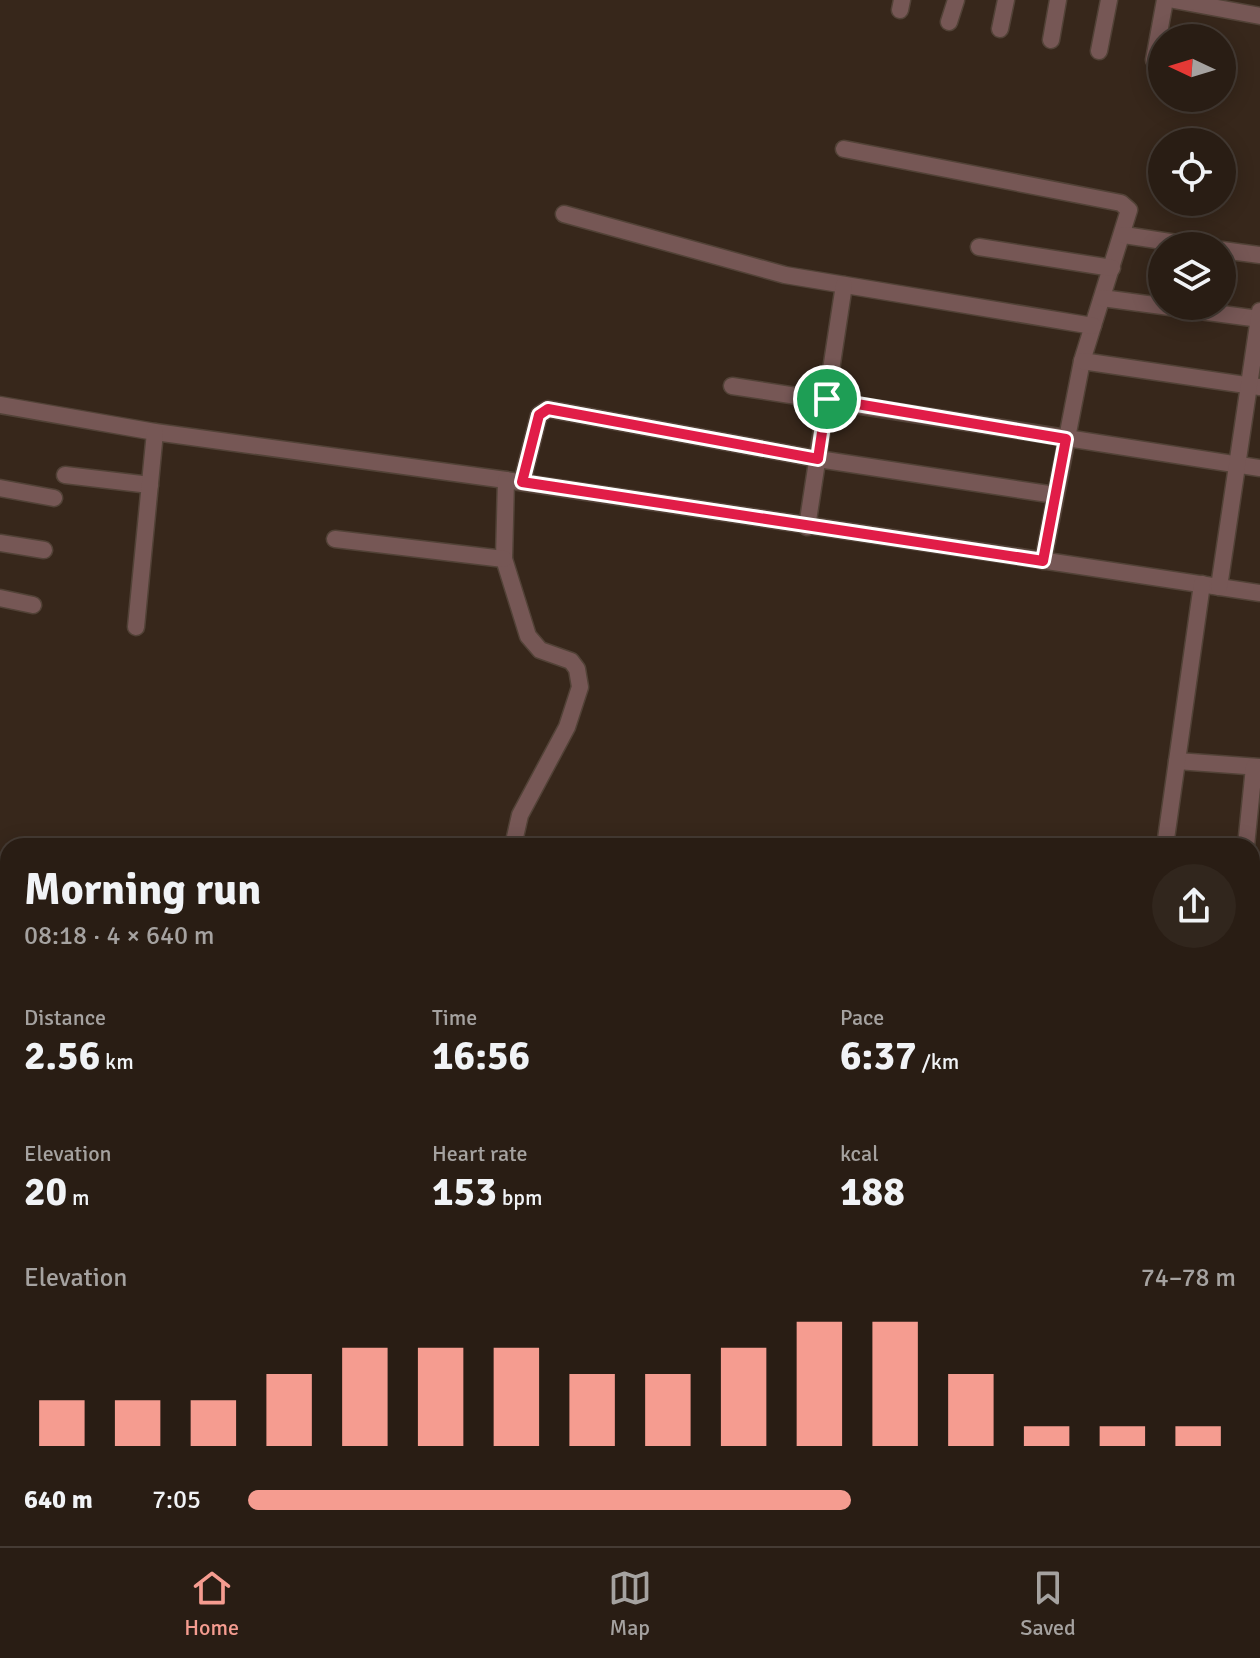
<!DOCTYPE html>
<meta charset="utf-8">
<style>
:root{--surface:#291d14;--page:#31261d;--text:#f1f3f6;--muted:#a5a2a0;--line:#453b34;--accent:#f59c90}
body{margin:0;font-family:Signika,sans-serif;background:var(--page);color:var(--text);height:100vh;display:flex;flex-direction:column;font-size:30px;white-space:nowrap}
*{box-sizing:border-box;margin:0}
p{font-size:26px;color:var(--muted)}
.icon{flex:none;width:44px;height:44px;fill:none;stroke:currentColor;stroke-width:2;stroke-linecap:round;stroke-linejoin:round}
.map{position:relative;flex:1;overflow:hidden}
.details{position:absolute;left:0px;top:838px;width:1260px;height:708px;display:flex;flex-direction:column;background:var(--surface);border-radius:24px 24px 0 0;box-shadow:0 4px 20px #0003,0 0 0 2px var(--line)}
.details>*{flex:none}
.needle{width:52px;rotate:274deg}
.fabs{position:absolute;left:1148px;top:24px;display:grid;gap:16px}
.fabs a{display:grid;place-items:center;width:88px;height:88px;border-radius:50%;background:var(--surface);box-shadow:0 4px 20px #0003,0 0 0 2px var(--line);font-size:40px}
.pin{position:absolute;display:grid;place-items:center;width:68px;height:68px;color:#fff;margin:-34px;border:4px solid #fff;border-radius:50%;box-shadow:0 2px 8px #0007}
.round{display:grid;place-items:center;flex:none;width:84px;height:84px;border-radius:42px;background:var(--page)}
.headline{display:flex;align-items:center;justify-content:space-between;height:136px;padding:0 24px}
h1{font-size:44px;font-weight:800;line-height:60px}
.figures{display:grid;grid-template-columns:repeat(3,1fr);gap:12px;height:136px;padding:8px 24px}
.figures div{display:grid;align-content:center}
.figures b{font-size:40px;font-weight:800}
.figures small{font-size:22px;font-weight:400}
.figures p{font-size:22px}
.chart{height:224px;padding:16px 24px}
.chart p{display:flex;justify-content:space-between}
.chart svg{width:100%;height:144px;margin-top:8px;stroke:var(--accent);stroke-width:6}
ul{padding:0 24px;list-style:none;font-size:26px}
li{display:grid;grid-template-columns:128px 96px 1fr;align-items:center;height:60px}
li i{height:20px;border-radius:10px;background:var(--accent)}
.tabs{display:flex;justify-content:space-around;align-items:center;height:112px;border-top:2px solid var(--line);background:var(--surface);font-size:22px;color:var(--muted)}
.tabs a{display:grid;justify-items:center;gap:4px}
.tabs .active{color:var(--accent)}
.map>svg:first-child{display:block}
</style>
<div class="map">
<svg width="1260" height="1546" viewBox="0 0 1260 1546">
<rect width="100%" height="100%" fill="#37271b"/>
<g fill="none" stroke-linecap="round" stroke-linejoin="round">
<defs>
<g id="minor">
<polyline points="1174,0 1260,16"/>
<polyline points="900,10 902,0"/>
<polyline points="949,22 956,0"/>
<polyline points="1000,29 1006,0"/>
<polyline points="1051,40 1058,0"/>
<polyline points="1099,51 1109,0"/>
<polyline points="1154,60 1165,0"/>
<polyline points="844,149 1121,203 1129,210 1082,361 1043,561"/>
<polyline points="564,214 785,275 1093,326"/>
<polyline points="1124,235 1196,246"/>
<polyline points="979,247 1112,268"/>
<polyline points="1222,250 1260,255"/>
<polyline points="1102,298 1260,319"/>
<polyline points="1082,361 1260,387"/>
<polyline points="732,386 1260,468"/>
<polyline points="0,405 155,432 506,480 1260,593"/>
<polyline points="65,475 150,485"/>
<polyline points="506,480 504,559 528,636 540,650 571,661 577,669 580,687 567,727 520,815 513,846"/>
<polyline points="522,482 539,415 548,409 818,459 1055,495"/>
<polyline points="0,488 54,498"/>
<polyline points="807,527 844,285"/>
<polyline points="335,539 504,559"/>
<polyline points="0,543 44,550"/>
<polyline points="1219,587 1260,311"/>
<polyline points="0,598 33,605"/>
<polyline points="136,627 155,432"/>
<polyline points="1177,761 1260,767"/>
<polyline points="1165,846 1202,584"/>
<polyline points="1246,846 1254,767"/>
<polyline points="1252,873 1260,877"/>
<polyline points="1252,1013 1260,1013"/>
<polyline points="0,1158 8,1154"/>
<polyline points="0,1207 8,1209"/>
<polyline points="0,1368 8,1370"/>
</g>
</defs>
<!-- minor casing -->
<use href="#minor" stroke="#524237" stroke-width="19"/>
<!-- path -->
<polyline stroke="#82746b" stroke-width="2" stroke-dasharray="6 4" stroke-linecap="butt" points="706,1538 707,1546"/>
<!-- minor -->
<use href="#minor" stroke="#765755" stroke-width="16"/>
</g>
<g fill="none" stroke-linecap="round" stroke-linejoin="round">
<defs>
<polygon id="route" points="827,399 1066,439 1043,561 522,482 539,415 548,409 818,459"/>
</defs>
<!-- route casing -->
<use href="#route" stroke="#fff" stroke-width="16"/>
<!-- route -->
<use href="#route" stroke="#e11d48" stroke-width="10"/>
</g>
</svg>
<div class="fabs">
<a><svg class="needle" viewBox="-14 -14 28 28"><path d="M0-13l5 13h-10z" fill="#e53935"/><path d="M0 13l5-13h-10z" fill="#a5a2a0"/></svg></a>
<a><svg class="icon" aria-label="locate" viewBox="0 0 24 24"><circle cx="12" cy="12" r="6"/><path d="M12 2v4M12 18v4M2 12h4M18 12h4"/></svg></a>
<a><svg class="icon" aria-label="layers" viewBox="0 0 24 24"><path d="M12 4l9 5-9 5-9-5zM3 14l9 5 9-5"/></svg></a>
</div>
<div class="pin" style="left:827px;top:399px;background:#1e9e55"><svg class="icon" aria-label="arrive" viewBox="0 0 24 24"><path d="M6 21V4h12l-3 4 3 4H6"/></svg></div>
<section class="details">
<div class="headline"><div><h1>Morning run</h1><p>08:18 · 4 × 640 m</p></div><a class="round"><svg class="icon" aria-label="share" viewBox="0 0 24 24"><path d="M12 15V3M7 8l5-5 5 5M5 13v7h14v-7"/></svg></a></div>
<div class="figures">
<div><p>Distance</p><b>2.56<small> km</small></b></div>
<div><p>Time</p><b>16:56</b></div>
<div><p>Pace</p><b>6:37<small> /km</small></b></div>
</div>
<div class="figures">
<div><p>Elevation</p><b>20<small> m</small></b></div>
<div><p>Heart rate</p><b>153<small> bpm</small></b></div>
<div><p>kcal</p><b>188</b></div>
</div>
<div class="chart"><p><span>Elevation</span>74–78 m</p>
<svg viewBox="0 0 160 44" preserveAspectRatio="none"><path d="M5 44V30M15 44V30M25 44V30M35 44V22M45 44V14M55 44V14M65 44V14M75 44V22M85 44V22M95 44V14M105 44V6M115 44V6M125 44V22M135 44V38M145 44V38M155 44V38"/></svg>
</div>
<ul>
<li><b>640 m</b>7:05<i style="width:61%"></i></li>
</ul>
</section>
</div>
<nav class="tabs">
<a class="active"><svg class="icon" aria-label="home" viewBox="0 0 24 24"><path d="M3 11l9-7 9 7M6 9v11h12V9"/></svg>Home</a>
<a><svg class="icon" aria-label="map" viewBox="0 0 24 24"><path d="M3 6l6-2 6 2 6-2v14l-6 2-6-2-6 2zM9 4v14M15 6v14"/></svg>Map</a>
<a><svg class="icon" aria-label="saved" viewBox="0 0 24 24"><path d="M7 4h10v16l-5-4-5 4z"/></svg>Saved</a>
</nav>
